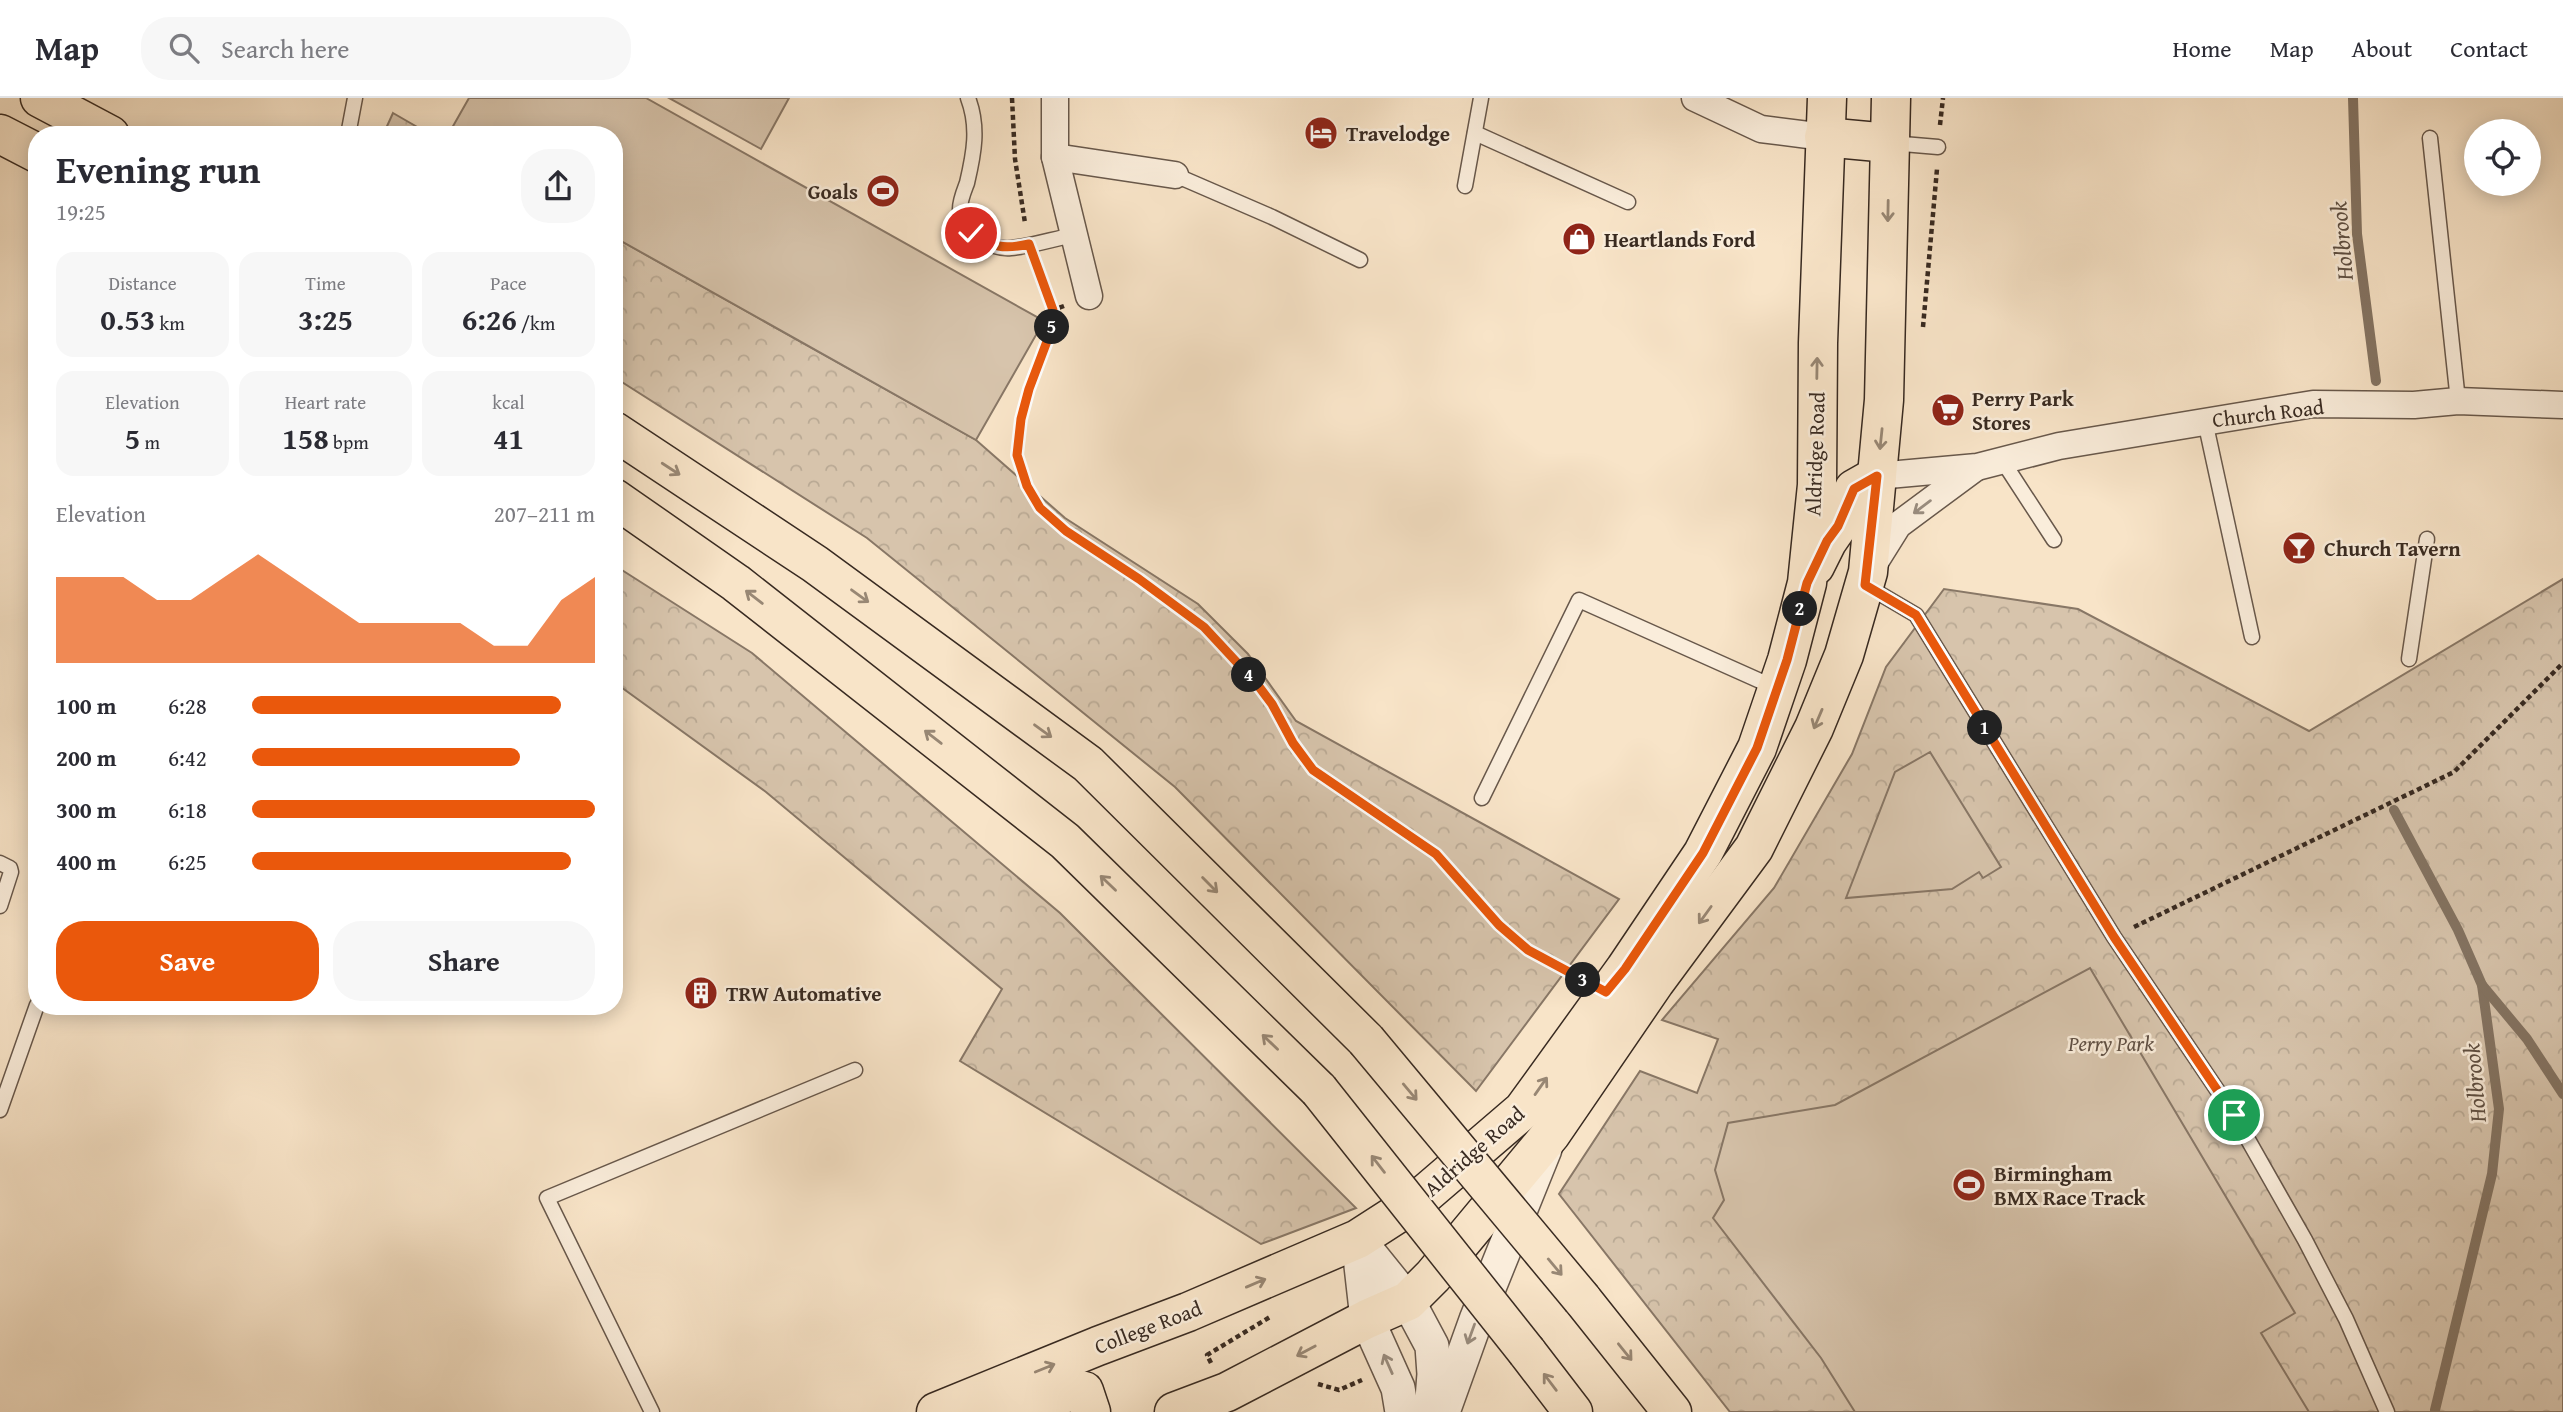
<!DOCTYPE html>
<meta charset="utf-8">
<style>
:root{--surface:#fff;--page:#f7f7f7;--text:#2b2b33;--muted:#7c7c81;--line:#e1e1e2;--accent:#ea580c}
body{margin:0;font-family:"Gentium Book Plus",serif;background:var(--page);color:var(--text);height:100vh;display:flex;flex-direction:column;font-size:26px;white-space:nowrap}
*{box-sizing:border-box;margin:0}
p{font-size:23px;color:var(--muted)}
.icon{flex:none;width:38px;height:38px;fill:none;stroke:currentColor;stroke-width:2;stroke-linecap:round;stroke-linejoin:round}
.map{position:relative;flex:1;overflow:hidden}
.details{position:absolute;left:28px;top:28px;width:595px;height:889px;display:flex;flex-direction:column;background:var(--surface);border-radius:28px;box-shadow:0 4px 18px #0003}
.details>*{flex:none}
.tools{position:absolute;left:2464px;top:21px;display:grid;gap:14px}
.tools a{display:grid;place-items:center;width:77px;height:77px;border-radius:50%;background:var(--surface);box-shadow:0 4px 18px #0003;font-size:35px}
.pin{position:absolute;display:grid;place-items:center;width:60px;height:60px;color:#fff;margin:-30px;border:4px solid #fff;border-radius:50%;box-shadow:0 2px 7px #0007}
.km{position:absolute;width:35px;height:35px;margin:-18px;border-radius:50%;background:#222;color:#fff;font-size:19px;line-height:35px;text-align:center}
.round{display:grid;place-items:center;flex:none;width:74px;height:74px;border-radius:28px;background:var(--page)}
.headline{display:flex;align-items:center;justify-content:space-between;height:119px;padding:0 28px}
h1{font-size:38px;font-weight:800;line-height:52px}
.figures{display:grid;grid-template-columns:repeat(3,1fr);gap:10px;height:119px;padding:7px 28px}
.figures div{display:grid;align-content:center;border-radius:18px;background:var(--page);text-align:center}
.figures b{font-size:30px;font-weight:800}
.figures small{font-size:19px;font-weight:400}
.figures p{font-size:19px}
.chart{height:196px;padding:14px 28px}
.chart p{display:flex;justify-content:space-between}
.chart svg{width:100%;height:126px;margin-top:7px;fill:var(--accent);opacity:.7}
.cta{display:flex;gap:14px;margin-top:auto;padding:14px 28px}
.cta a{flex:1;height:80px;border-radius:28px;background:var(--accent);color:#fff;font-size:28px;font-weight:800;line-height:80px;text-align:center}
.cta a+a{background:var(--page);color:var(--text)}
ul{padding:0 28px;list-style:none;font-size:23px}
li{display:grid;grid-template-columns:112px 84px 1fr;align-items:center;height:52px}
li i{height:18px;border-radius:9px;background:var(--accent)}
header{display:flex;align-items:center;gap:42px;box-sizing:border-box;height:98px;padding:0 35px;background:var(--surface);border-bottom:2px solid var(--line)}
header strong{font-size:33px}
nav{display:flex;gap:38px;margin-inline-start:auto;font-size:24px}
.search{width:490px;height:63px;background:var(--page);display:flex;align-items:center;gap:18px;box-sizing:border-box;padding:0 24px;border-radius:28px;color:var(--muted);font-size:26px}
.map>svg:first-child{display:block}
</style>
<header>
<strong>Map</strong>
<div class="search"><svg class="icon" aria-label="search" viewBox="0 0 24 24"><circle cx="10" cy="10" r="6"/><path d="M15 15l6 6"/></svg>Search here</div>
<nav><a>Home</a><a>Map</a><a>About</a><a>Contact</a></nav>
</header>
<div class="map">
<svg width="2563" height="1314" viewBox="0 0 2563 1314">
<defs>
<pattern id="forest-crowns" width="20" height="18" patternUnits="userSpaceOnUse" patternTransform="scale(1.75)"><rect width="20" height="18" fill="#d7c4ac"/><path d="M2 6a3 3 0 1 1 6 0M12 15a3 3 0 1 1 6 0" fill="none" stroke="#b9a994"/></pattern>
</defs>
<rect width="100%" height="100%" fill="#f8e4c8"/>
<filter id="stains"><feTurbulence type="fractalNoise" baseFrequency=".00286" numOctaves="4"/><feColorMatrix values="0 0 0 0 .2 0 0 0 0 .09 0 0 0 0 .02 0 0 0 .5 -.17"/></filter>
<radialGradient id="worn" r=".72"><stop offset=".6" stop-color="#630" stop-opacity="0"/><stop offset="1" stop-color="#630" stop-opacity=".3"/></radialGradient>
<!-- forest -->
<g fill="url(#forest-crowns)" stroke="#876" stroke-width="2">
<polygon points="393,15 431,37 383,37"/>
<polygon points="614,139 976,342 1065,420 1198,506 1248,556 1296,623 1619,801 1476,993 1175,689 867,440 614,279"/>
<polygon points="614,467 752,555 1060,815 1356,1110 1261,1146 960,963 1002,891 766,694 614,584"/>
<polygon points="2563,481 2563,1314 1730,1314 1559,1096 1640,973 1697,995 1718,941 1662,922 1774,790 1852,656 1886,569 1944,491 2078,511 2309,633"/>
</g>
<!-- pitch -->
<g fill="#d7c4ac" stroke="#876" stroke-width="2">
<polygon points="469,0 646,0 1044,223 976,342 614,139 614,37 448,37"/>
<polygon points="669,0 789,0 761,51"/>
<polygon points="1930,654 2001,769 1983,780 1979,774 1952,791 1846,800 1895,674"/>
<polygon points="2090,870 2295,1215 2261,1235 2309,1314 1855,1314 1821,1260 1713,1120 1724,1102 1715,1072 1728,1025 1835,1007"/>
</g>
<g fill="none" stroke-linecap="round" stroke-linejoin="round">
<!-- stream -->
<g stroke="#847463" stroke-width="10">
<polyline points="2353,0 2357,136 2376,283"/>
<polyline points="2394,712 2458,832 2482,887 2499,1011 2492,1076 2435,1312"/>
<polyline points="2482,887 2527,941 2563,996"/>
</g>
<defs>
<g id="service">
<path d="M968 0C979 29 974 55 967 85 964 93 960 102 960 111 960 134 990 152 1011 150 1032 148 1053 141 1074 137"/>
<polyline points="1475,35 1628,104"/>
<polyline points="348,37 355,0"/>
<polyline points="2430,40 2458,303"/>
<polyline points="1891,45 1938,49"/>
<polyline points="1175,77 1272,119 1360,162"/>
<polyline points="1465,88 1481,0"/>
<polyline points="2205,323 2252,539"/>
<polyline points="2002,362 2054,442"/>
<polyline points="1865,487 1916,517 2114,839 2234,1017 2305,1142 2346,1221 2387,1314"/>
<polyline points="2409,561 2427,441"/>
<polyline points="1482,700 1579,502 1776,590"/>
<polyline points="0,765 10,770 11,774 0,808"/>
<polyline points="0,1012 37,907"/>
<polyline points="652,1314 547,1100 855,972"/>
</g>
<g id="minor">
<polyline points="1055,0 1055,59 1089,198"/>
<polyline points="1695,0 1761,31 1824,39"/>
<polyline points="1055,59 1175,77"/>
<polyline points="1877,378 1977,369 2059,348 2313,306 2414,307 2458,303 2563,307"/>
<polyline points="1873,467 1898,427 1975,370"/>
</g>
<g id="tertiary">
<polyline points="1358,1141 1408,1203 1432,1248 1434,1276 1431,1314"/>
<polyline points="1358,1141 1367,1221 1398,1290 1402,1314"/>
<polyline points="1443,1314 1476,1222 1545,1051"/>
</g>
<g id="primary">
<polyline points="1824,39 1889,45"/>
<polyline points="1815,468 1827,444 1838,428 1854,391 1877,378"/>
<polyline points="994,1313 1079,1292 1084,1293 1091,1314"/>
<polyline points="936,1314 1098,1248 1188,1214 1358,1141 1417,1103 1523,1012 1625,871 1703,755 1757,650 1787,562 1807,485 1817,387 1818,245 1827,0"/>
<polyline points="1174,1314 1227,1294 1367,1221 1408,1203 1433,1178 1551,1036 1655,884 1754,750 1814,630 1844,557 1868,474 1884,302 1891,0"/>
</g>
<g id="motorway">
<polyline points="40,0 110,37"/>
<polyline points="0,36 37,55"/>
<polyline points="614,333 815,466 1088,666 1366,942"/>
<polyline points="614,400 736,485 1065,743 1319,992"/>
<polyline points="1582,1201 1672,1314"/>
<polyline points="1527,1254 1573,1314"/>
</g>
</defs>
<!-- service casing -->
<use href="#service" stroke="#68584b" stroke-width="17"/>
<!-- minor casing -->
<use href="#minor" stroke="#68584b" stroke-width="29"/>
<!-- tertiary casing -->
<use href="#tertiary" stroke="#68584b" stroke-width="36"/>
<!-- primary casing -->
<use href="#primary" stroke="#382a21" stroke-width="41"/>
<!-- motorway casing -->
<use href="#motorway" stroke="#382a21" stroke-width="41"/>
<!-- path -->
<g stroke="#382a21" stroke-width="4.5" stroke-dasharray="5 3.5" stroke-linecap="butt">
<polyline points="1012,0 1015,61 1025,125"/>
<polyline points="1940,27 1943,0"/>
<polyline points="1036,167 1053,212"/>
<polyline points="1064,208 1053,212 1052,230 1029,291 1021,321 1017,357 1027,388 1040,410 1066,433 1138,481 1204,529 1257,586 1293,645 1313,672 1436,756 1499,827 1528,852 1578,879"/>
<polyline points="1923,229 1937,71"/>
<polyline points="2134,829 2454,674 2563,565"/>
<polyline points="1211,1265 1207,1257 1270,1219"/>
<polyline points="1318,1286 1339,1292 1362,1282"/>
</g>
<!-- service -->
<use href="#service" stroke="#faeddb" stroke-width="14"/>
<!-- minor -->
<use href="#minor" stroke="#faeddb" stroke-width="26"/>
<!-- tertiary -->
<use href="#tertiary" stroke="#faeddb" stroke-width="33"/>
<!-- primary -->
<use href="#primary" stroke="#f8e4c8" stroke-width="38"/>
<!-- motorway -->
<use href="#motorway" stroke="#f8e4c8" stroke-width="38"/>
<defs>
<g id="motorway-bridge">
<polyline points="1366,942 1582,1201"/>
<polyline points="1319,992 1527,1254"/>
</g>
</defs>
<!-- motorway-bridge casing -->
<use href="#motorway-bridge" stroke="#382a21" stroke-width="41" stroke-linecap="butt"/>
<!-- motorway-bridge -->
<use href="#motorway-bridge" stroke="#f8e4c8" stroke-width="38"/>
</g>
<!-- one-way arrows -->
<defs><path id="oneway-shaft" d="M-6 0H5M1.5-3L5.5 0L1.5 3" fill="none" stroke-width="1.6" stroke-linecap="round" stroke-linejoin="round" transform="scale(1.75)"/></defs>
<g stroke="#988774">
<use href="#oneway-shaft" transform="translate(1888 113) rotate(91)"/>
<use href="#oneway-shaft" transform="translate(1817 270) rotate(-89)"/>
<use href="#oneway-shaft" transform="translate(1881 341) rotate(96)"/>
<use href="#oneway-shaft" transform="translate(671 371) rotate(33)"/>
<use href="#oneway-shaft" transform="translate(860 498) rotate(36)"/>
<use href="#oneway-shaft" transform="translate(754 499) rotate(-142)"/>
<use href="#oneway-shaft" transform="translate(1818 621) rotate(113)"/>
<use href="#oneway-shaft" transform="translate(1043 633) rotate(36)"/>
<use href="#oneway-shaft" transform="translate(933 639) rotate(-142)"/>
<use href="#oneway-shaft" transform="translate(1108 785) rotate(-136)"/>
<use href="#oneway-shaft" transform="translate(1210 787) rotate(45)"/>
<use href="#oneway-shaft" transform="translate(1705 817) rotate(126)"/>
<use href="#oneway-shaft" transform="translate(1270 944) rotate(-136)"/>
<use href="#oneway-shaft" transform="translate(1541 988) rotate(-55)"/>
<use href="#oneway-shaft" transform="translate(1410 994) rotate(50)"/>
<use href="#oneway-shaft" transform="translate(1378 1066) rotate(-128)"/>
<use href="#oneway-shaft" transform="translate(1555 1169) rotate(50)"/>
<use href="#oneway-shaft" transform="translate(1256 1185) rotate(-23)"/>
<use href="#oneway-shaft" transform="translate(1306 1253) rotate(152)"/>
<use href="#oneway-shaft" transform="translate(1625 1254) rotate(51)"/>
<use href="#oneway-shaft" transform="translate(1045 1270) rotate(-22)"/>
<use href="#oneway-shaft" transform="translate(1550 1284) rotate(-127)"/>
</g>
<g stroke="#998c7e">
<use href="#oneway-shaft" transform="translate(1922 409) rotate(143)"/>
<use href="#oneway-shaft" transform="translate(1471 1236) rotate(110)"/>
<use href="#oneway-shaft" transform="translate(1388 1266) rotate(-114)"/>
</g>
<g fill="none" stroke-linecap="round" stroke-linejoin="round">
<defs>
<path id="route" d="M971 135C994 149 1002 152 1029 146L1053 212 1052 230 1029 291 1021 321 1017 357 1027 388 1040 410 1066 433 1139 481 1204 529 1257 586 1272 606 1293 645 1313 672 1436 756 1499 827 1528 852 1606 894 1625 871 1703 755 1757 650 1787 562 1807 485 1827 443 1838 428 1854 391 1877 378 1865 487 1916 517 2114 839 2234 1017"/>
</defs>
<!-- route casing -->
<use href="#route" stroke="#fff" stroke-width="14"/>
<!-- route -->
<use href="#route" stroke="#ea580c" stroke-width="9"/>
</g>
<!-- icons -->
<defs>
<symbol id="hotel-disc" viewBox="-11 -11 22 22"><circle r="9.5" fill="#8f2418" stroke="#faeddb"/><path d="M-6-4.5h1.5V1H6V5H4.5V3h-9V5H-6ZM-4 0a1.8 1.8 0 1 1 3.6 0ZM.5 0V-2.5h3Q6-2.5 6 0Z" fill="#fff"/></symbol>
<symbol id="stadium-disc" viewBox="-11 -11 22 22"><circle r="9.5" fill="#8f2418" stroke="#faeddb"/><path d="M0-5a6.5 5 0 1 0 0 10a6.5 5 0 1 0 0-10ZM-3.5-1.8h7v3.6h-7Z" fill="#fff"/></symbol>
<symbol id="shop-disc" viewBox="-11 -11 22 22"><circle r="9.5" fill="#8f2418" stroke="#faeddb"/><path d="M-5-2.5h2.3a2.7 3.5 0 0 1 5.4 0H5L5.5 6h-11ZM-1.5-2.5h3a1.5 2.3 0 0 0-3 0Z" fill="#fff"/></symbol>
<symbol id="supermarket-disc" viewBox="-11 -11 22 22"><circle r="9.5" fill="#8f2418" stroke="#faeddb"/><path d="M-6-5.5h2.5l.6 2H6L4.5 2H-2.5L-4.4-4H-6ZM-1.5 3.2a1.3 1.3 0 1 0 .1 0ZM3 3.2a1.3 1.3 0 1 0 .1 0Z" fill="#fff"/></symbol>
<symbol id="bar-disc" viewBox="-11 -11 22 22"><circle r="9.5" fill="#8f2418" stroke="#faeddb"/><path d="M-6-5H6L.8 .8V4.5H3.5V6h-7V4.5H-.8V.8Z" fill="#fff"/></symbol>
<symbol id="building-disc" viewBox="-11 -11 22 22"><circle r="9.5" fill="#8f2418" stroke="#faeddb"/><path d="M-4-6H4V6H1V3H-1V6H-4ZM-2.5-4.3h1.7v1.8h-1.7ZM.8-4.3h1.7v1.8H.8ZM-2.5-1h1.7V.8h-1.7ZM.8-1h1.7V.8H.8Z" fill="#fff"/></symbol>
</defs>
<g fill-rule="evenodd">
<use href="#hotel-disc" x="1302" y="16" width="38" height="38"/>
<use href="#stadium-disc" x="864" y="74" width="38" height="38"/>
<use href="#shop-disc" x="1560" y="122" width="38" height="38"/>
<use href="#supermarket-disc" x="1929" y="293" width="38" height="38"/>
<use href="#bar-disc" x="2280" y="431" width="38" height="38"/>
<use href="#building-disc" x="682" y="876" width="38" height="38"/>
<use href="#stadium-disc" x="1950" y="1068" width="38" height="38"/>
</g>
<g text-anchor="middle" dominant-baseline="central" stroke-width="5" stroke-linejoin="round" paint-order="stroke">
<!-- poi labels -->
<g font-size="21" font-weight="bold" fill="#382a21" stroke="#faeddb" text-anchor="start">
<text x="1346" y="35">Travelodge</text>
<text x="858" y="93" text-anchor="end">Goals</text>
<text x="1604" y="141">Heartlands Ford</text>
<text x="1972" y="300">Perry Park<tspan x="1972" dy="24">Stores</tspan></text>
<text x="2324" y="450">Church Tavern</text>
<text x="726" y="895">TRW Automative</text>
<text x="1994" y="1075">Birmingham<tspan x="1994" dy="24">BMX Race Track</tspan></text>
</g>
<!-- street labels -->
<g font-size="21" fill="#382a21" stroke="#faeddb">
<text transform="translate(2268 315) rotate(-7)">Church Road</text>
<text transform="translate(1815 356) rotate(-88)">Aldridge Road</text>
<text transform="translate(1474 1053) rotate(-41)">Aldridge Road</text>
<text transform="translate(1148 1229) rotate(-21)">College Road</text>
</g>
<!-- park labels -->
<g font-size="21" font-style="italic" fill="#605044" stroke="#faeddb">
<text x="2111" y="945">Perry Park</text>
</g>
<!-- water labels -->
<g font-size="23" font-style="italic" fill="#5e4f42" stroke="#faeddb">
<text transform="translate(2341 143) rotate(-95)">Holbrook</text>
<text transform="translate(2474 985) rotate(-95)">Holbrook</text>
</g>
</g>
<rect width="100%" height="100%" filter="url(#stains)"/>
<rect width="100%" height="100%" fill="url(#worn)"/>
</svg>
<div class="tools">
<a><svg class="icon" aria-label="locate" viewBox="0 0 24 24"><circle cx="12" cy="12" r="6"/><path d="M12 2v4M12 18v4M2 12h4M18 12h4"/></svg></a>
</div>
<div class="pin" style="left:2234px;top:1017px;background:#1e9e55"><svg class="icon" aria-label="arrive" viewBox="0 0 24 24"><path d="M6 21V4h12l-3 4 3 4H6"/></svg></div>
<div class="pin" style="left:971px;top:135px;background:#d93025"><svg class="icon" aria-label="check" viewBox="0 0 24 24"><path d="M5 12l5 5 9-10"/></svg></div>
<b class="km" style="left:1985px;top:630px">1</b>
<b class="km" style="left:1800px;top:511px">2</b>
<b class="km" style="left:1583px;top:882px">3</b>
<b class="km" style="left:1249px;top:577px">4</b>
<b class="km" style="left:1052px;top:229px">5</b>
<section class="details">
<div class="headline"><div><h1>Evening run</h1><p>19:25</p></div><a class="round"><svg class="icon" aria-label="share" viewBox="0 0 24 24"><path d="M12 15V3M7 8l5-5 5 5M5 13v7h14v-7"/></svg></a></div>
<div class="figures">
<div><p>Distance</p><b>0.53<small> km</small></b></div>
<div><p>Time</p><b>3:25</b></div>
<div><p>Pace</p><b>6:26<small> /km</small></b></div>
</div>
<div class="figures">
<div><p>Elevation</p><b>5<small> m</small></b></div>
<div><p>Heart rate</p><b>158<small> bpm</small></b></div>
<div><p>kcal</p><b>41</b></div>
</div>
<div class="chart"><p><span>Elevation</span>207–211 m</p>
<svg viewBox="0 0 160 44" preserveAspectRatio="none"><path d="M0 44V14L10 14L20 14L30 22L40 22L50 14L60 6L70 14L80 22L90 30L100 30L110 30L120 30L130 38L140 38L150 22L160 14V44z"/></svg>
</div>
<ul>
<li><b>100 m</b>6:28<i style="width:90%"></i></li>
<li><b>200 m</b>6:42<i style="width:78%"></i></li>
<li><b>300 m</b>6:18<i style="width:100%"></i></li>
<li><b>400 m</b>6:25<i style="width:93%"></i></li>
</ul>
<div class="cta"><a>Save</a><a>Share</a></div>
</section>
</div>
